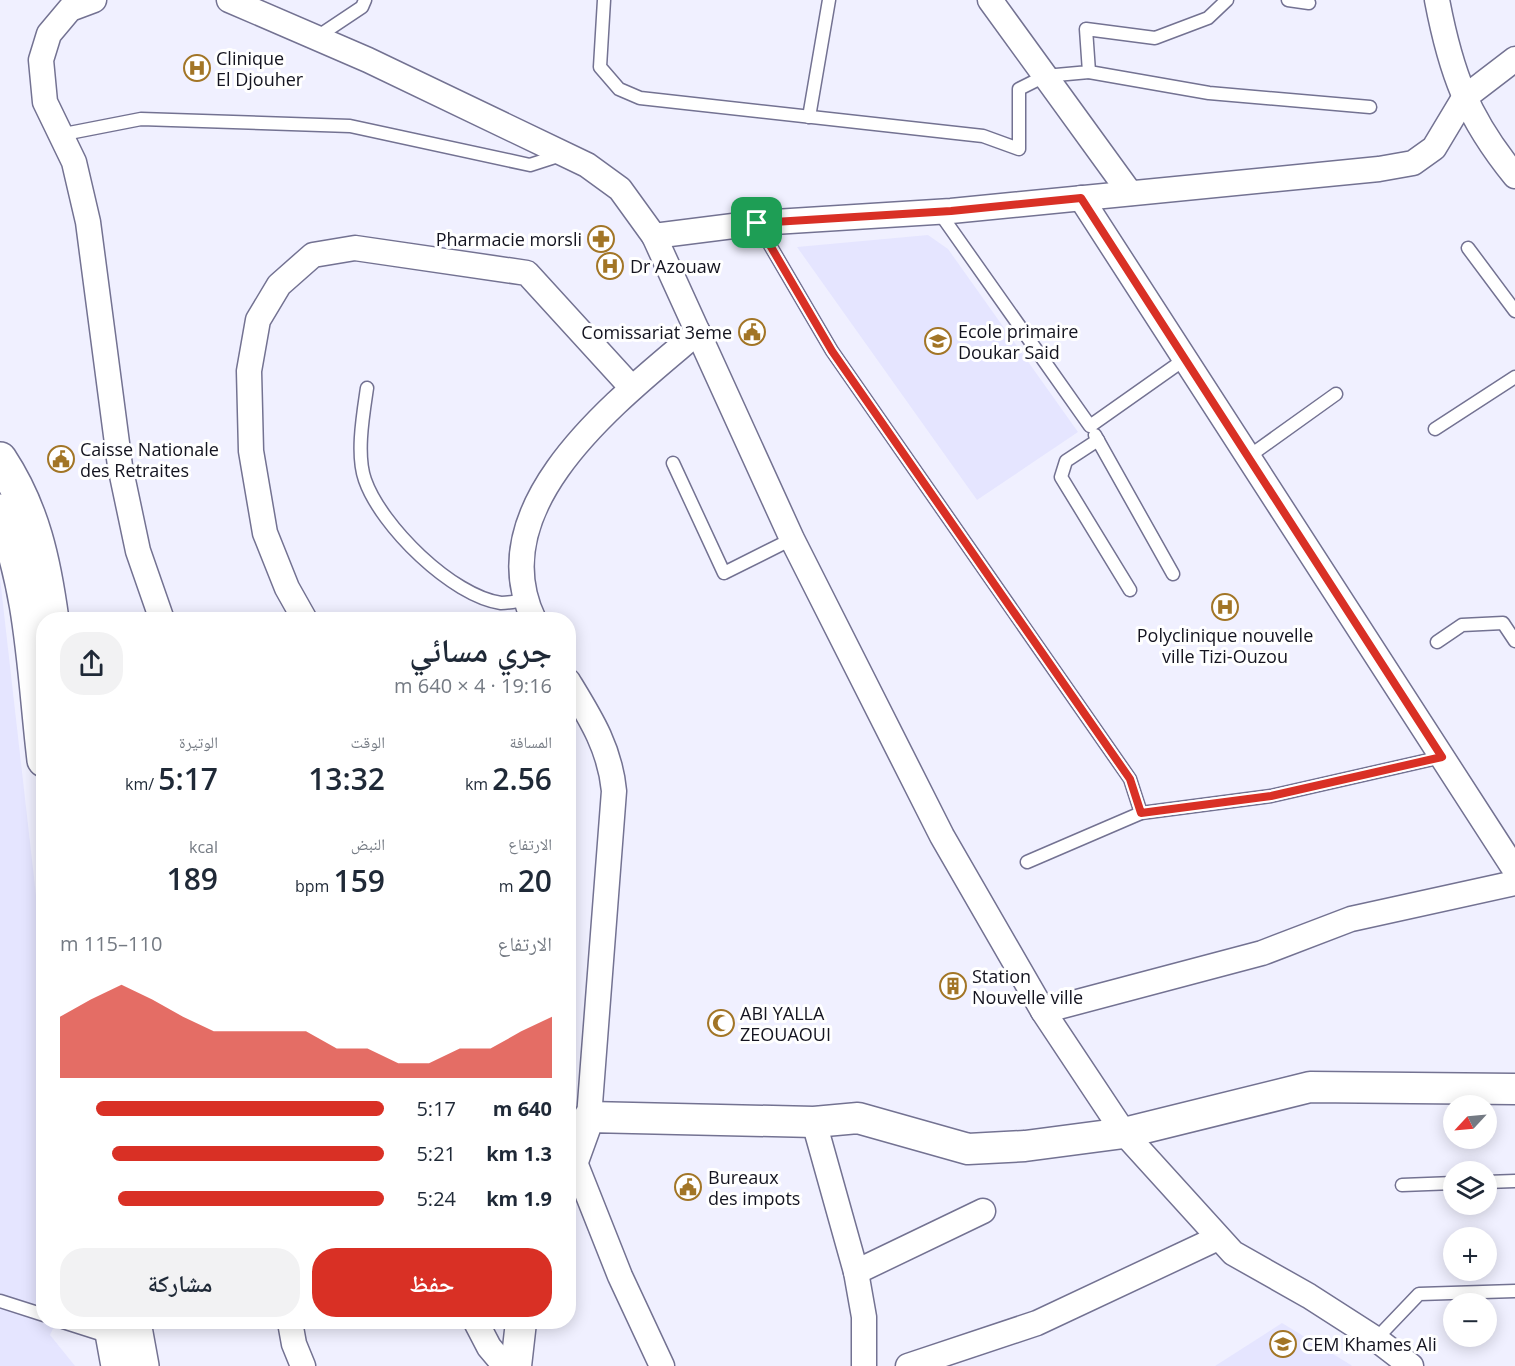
<!DOCTYPE html>
<html lang="ar">
<meta charset="utf-8">
<style>
:root{--surface:#fff;--page:#f2f2f3;--text:#1f2937;--muted:#747a83;--accent:#d93025}
body{margin:0;font-family:"Open Sans","Noto Naskh Arabic",sans-serif;background:var(--page);color:var(--text);direction:rtl;height:100vh;display:flex;flex-direction:column;font-size:22px;white-space:nowrap}
*{box-sizing:border-box;margin:0}
p{font-size:20px;color:var(--muted)}
.icon{flex:none;width:33px;height:33px;fill:none;stroke:currentColor;stroke-width:2;stroke-linecap:round;stroke-linejoin:round}
.map{position:relative;flex:1;overflow:hidden;direction:ltr}
.details{position:absolute;left:36px;top:612px;width:540px;height:717px;display:flex;flex-direction:column;background:var(--surface);border-radius:24px;box-shadow:0 3px 15px #0003;direction:rtl}
.details>*{flex:none}
.needle{width:39px;rotate:244deg}
.fabs{position:absolute;left:1443px;top:1095px;display:grid;gap:12px}
.fabs a{display:grid;place-items:center;width:54px;height:54px;border-radius:50%;background:var(--surface);box-shadow:0 3px 15px #0003;font-size:30px}
.pin{position:absolute;display:grid;place-items:center;width:51px;height:51px;color:#fff;margin:-26px;border-radius:12px;box-shadow:0 3px 9px #0006}
.round{display:grid;place-items:center;flex:none;width:63px;height:63px;border-radius:24px;background:var(--page)}
.overview{display:flex;align-items:center;justify-content:space-between;height:102px;padding:0 24px}
h1{font-size:33px;font-weight:600;line-height:45px}
.stats{display:grid;grid-template-columns:repeat(3,1fr);gap:9px;height:102px;padding:6px 24px}
.stats div{display:grid;align-content:center}
.stats b{font-size:30px;font-weight:600}
.stats small{font-size:16px;font-weight:400}
.stats p{font-size:16px}
.chart{height:168px;padding:12px 24px}
.chart p{display:flex;justify-content:space-between}
.chart svg{width:100%;height:108px;margin-top:6px;fill:var(--accent);opacity:.7}
.action{display:flex;gap:12px;margin-top:auto;padding:12px 24px}
.action a{flex:1;height:69px;border-radius:24px;background:var(--accent);color:#fff;font-size:24px;font-weight:600;line-height:69px;text-align:center}
.action a+a{background:var(--page);color:var(--text)}
ul{padding:0 24px;list-style:none;font-size:20px}
li{display:grid;grid-template-columns:96px 72px 1fr;align-items:center;height:45px}
li i{height:15px;border-radius:8px;background:var(--accent)}
.map>svg:first-child{display:block}
</style>
<div class="map">
<svg width="1515" height="1366" viewBox="0 0 1515 1366">
<rect width="100%" height="100%" fill="#f0f0ff"/>
<!-- built -->
<g fill="#e5e5ff">
<polygon points="928,235 948,249 1078,432 977,500 797,247"/>
<polygon points="0,578 43,957 44,1322 56,1322 50,1335 75,1366 0,1366"/>
<polygon points="1282,1323 1351,1365 1352,1366 1215,1366"/>
</g>
<g fill="none" stroke-linecap="round" stroke-linejoin="round">
<defs>
<g id="service">
<polyline points="604,0 600,67 619,89 640,98 983,136 1019,149 1019,89 1045,76 1089,72 1086,29 1155,38 1208,18 1227,0"/>
<polyline points="1288,0 1309,3"/>
<polyline points="317,37 362,7 365,0"/>
<polyline points="1089,72 1209,93 1370,107"/>
<polyline points="809,117 829,0"/>
<polyline points="59,135 141,119 350,126 530,165 561,155"/>
<polyline points="939,212 1090,426 1185,359"/>
<polyline points="757,223 832,351 1130,779 1141,813"/>
<polyline points="1468,248 1515,311"/>
<path d="M367 388C363 415 356 455 365 480 381 526 452 596 501 603 509 603 517 601 524 600"/>
<polyline points="1435,429 1515,377"/>
<polyline points="1095,435 1173,574"/>
<polyline points="1098,440 1066,461 1061,477 1130,590"/>
<polyline points="1248,457 1336,394"/>
<polyline points="673,463 724,573 792,539"/>
<polyline points="1437,642 1462,625 1503,623 1515,641"/>
<polyline points="1027,862 1141,813 1271,796 1442,757"/>
<polyline points="1486,1182 1515,1181"/>
<polyline points="1402,1185 1454,1183"/>
<polyline points="0,1301 44,1315"/>
<polyline points="63,1322 110,1337"/>
<polyline points="1376,1339 1419,1294 1515,1291"/>
</g>
<g id="minor">
<polyline points="94,0 70,9 49,34 41,60 45,102 74,162 88,222 120,466 138,551 162,620"/>
<polyline points="229,0 368,60 587,165 620,189 654,236 757,223 951,211 1379,169 1413,163 1434,148 1464,98 1515,59"/>
<polyline points="990,0 1130,193"/>
<path d="M1437 0C1451 73 1467 117 1515 176"/>
<polyline points="1081,198 1515,870"/>
<polyline points="654,236 792,539 942,836 1043,1011 1124,1133 1233,1253 1309,1296 1376,1339 1411,1366"/>
<polyline points="305,620 287,588 265,533 251,451 249,371 258,320 279,285 313,255 355,248 527,273 632,388"/>
<path d="M534 620C478 504 622 397 698 332"/>
<path d="M568 681C590 717 610 748 614 791L589 1117"/>
<polyline points="1043,1011 1262,953 1351,919 1515,883"/>
<polyline points="814,1122 856,1272 864,1317 864,1366"/>
<polyline points="574,1160 620,1276 662,1366"/>
<polyline points="856,1272 983,1211"/>
<polyline points="290,1322 294,1344 303,1366"/>
<polyline points="476,1322 489,1347 505,1366"/>
<polyline points="908,1366 1037,1323 1218,1238"/>
</g>
<g id="tertiary">
<polyline points="568,1175 589,1117 814,1122 858,1118 968,1149 1025,1146 1124,1133 1310,1087 1515,1089"/>
<polyline points="516,1366 521,1322"/>
</g>
<g id="secondary">
<path d="M0 459C33 509 44 561 52 620"/>
<path d="M0 511C33 589 34 677 44 760"/>
<polyline points="110,1322 118,1366"/>
<polyline points="134,1322 142,1366"/>
</g>
</defs>
<!-- service casing -->
<use href="#service" stroke="#737292" stroke-width="15"/>
<!-- minor casing -->
<use href="#minor" stroke="#737292" stroke-width="27"/>
<!-- tertiary casing -->
<use href="#tertiary" stroke="#737292" stroke-width="33"/>
<!-- secondary casing -->
<use href="#secondary" stroke="#737292" stroke-width="36"/>
<!-- service -->
<use href="#service" stroke="#fff" stroke-width="12"/>
<!-- minor -->
<use href="#minor" stroke="#fff" stroke-width="24"/>
<!-- tertiary -->
<use href="#tertiary" stroke="#fff" stroke-width="30"/>
<!-- secondary -->
<use href="#secondary" stroke="#fff" stroke-width="33"/>
</g>
<g fill="none" stroke-linecap="round" stroke-linejoin="round">
<defs>
<polygon id="route" points="1081,198 1442,757 1271,796 1141,813 1130,779 832,351 757,223 951,211"/>
</defs>
<!-- route casing -->
<use href="#route" stroke="#fff" stroke-width="12"/>
<!-- route -->
<use href="#route" stroke="#d93025" stroke-width="8"/>
</g>
<!-- icons -->
<defs>
<symbol id="hospital-ring" viewBox="-11 -11 22 22"><circle r="9.5" fill="#fff" stroke="#a27526" stroke-width="1.5"/><path d="M-5-5h3v3.5h4V-5h3V5h-3V1.5h-4V5h-3Z" fill="#a27526"/></symbol>
<symbol id="pharmacy-ring" viewBox="-11 -11 22 22"><circle r="9.5" fill="#fff" stroke="#a27526" stroke-width="1.5"/><path d="M-2-6h4v4h4v4h-4v4h-4v-4h-4v-4h4Z" fill="#a27526"/></symbol>
<symbol id="civic-ring" viewBox="-11 -11 22 22"><circle r="9.5" fill="#fff" stroke="#a27526" stroke-width="1.5"/><path d="M-.6-6.5H3V-4.5H.6V-3L4-1V1h2V6H-6V1h2V-1L-.6-3ZM-1.2 2.5V6h2.4V2.5Z" fill="#a27526"/></symbol>
<symbol id="school-ring" viewBox="-11 -11 22 22"><circle r="9.5" fill="#fff" stroke="#a27526" stroke-width="1.5"/><path d="M0-5L7-2L0 1L-7-2ZM-4 1L0 2.5L4 1V4Q0 6-4 4Z" fill="#a27526"/></symbol>
<symbol id="building-ring" viewBox="-11 -11 22 22"><circle r="9.5" fill="#fff" stroke="#a27526" stroke-width="1.5"/><path d="M-4-6H4V6H1V3H-1V6H-4ZM-2.5-4.3h1.7v1.8h-1.7ZM.8-4.3h1.7v1.8H.8ZM-2.5-1h1.7V.8h-1.7ZM.8-1h1.7V.8H.8Z" fill="#a27526"/></symbol>
<symbol id="mosque-ring" viewBox="-11 -11 22 22"><circle r="9.5" fill="#fff" stroke="#a27526" stroke-width="1.5"/><path d="M3.5-4.9A6 6 0 1 0 3.5 4.9A5 5 0 1 1 3.5-4.9Z" fill="#a27526"/></symbol>
</defs>
<g fill-rule="evenodd">
<use href="#hospital-ring" x="182" y="53" width="30" height="30"/>
<use href="#pharmacy-ring" x="586" y="224" width="30" height="30"/>
<use href="#hospital-ring" x="595" y="251" width="30" height="30"/>
<use href="#civic-ring" x="737" y="317" width="30" height="30"/>
<use href="#school-ring" x="923" y="326" width="30" height="30"/>
<use href="#civic-ring" x="46" y="444" width="30" height="30"/>
<use href="#hospital-ring" x="1210" y="592" width="30" height="30"/>
<use href="#building-ring" x="938" y="971" width="30" height="30"/>
<use href="#mosque-ring" x="706" y="1008" width="30" height="30"/>
<use href="#civic-ring" x="673" y="1172" width="30" height="30"/>
<use href="#school-ring" x="1268" y="1329" width="30" height="30"/>
</g>
<g text-anchor="middle" dominant-baseline="central" stroke-width="6" stroke-linejoin="round" paint-order="stroke">
<!-- poi labels -->
<g font-size="18" fill="#141420" stroke="#fff" text-anchor="start">
<text x="216" y="58">Clinique<tspan x="216" dy="21">El Djouher</tspan></text>
<text x="582" y="239" text-anchor="end">Pharmacie morsli</text>
<text x="630" y="266">Dr Azouaw</text>
<text x="958" y="331">Ecole primaire<tspan x="958" dy="21">Doukar Said</tspan></text>
<text x="732" y="332" text-anchor="end">Comissariat 3eme</text>
<text x="80" y="449">Caisse Nationale<tspan x="80" dy="21">des Retraites</tspan></text>
<text x="1225" y="635" text-anchor="middle">Polyclinique nouvelle<tspan x="1225" dy="21">ville Tizi-Ouzou</tspan></text>
<text x="972" y="976">Station<tspan x="972" dy="21">Nouvelle ville</tspan></text>
<text x="740" y="1013">ABI YALLA<tspan x="740" dy="21">ZEOUAOUI</tspan></text>
<text x="708" y="1177">Bureaux<tspan x="708" dy="21">des impots</tspan></text>
<text x="1302" y="1344">CEM Khames Ali</text>
</g>
</g>
</svg>
<div class="fabs">
<a><svg class="needle" viewBox="-14 -14 28 28"><path d="M0-13l5 13h-10z" fill="#e53935"/><path d="M0 13l5-13h-10z" fill="#747a83"/></svg></a>
<a><svg class="icon" aria-label="layers" viewBox="0 0 24 24"><path d="M12 4l9 5-9 5-9-5zM3 14l9 5 9-5"/></svg></a>
<a>+</a>
<a>−</a>
</div>
<div class="pin" style="left:757px;top:223px;background:#1e9e55"><svg class="icon" aria-label="arrive" viewBox="0 0 24 24"><path d="M6 21V4h12l-3 4 3 4H6"/></svg></div>
<section class="details">
<div class="overview"><div><h1>جري مسائي</h1><p>19:16 · 4 × 640 m</p></div><a class="round"><svg class="icon" aria-label="share" viewBox="0 0 24 24"><path d="M12 15V3M7 8l5-5 5 5M5 13v7h14v-7"/></svg></a></div>
<div class="stats">
<div><p>المسافة</p><b>2.56<small> km</small></b></div>
<div><p>الوقت</p><b>13:32</b></div>
<div><p>الوتيرة</p><b>5:17<small> /km</small></b></div>
</div>
<div class="stats">
<div><p>الارتفاع</p><b>20<small> m</small></b></div>
<div><p>النبض</p><b>159<small> bpm</small></b></div>
<div><p>kcal</p><b>189</b></div>
</div>
<div class="chart"><p><span>الارتفاع</span>110–115 m</p>
<svg viewBox="0 0 160 44" preserveAspectRatio="none"><path d="M0 44V19L10 12L20 6L30 12L40 19L50 25L60 25L70 25L80 25L90 32L100 32L110 38L120 38L130 32L140 32L150 25L160 19V44z"/></svg>
</div>
<ul>
<li><b>640 m</b>5:17<i style="width:89%"></i></li>
<li><b>1.3 km</b>5:21<i style="width:84%"></i></li>
<li><b>1.9 km</b>5:24<i style="width:82%"></i></li>
</ul>
<div class="action"><a>حفظ</a><a>مشاركة</a></div>
</section>
</div>
